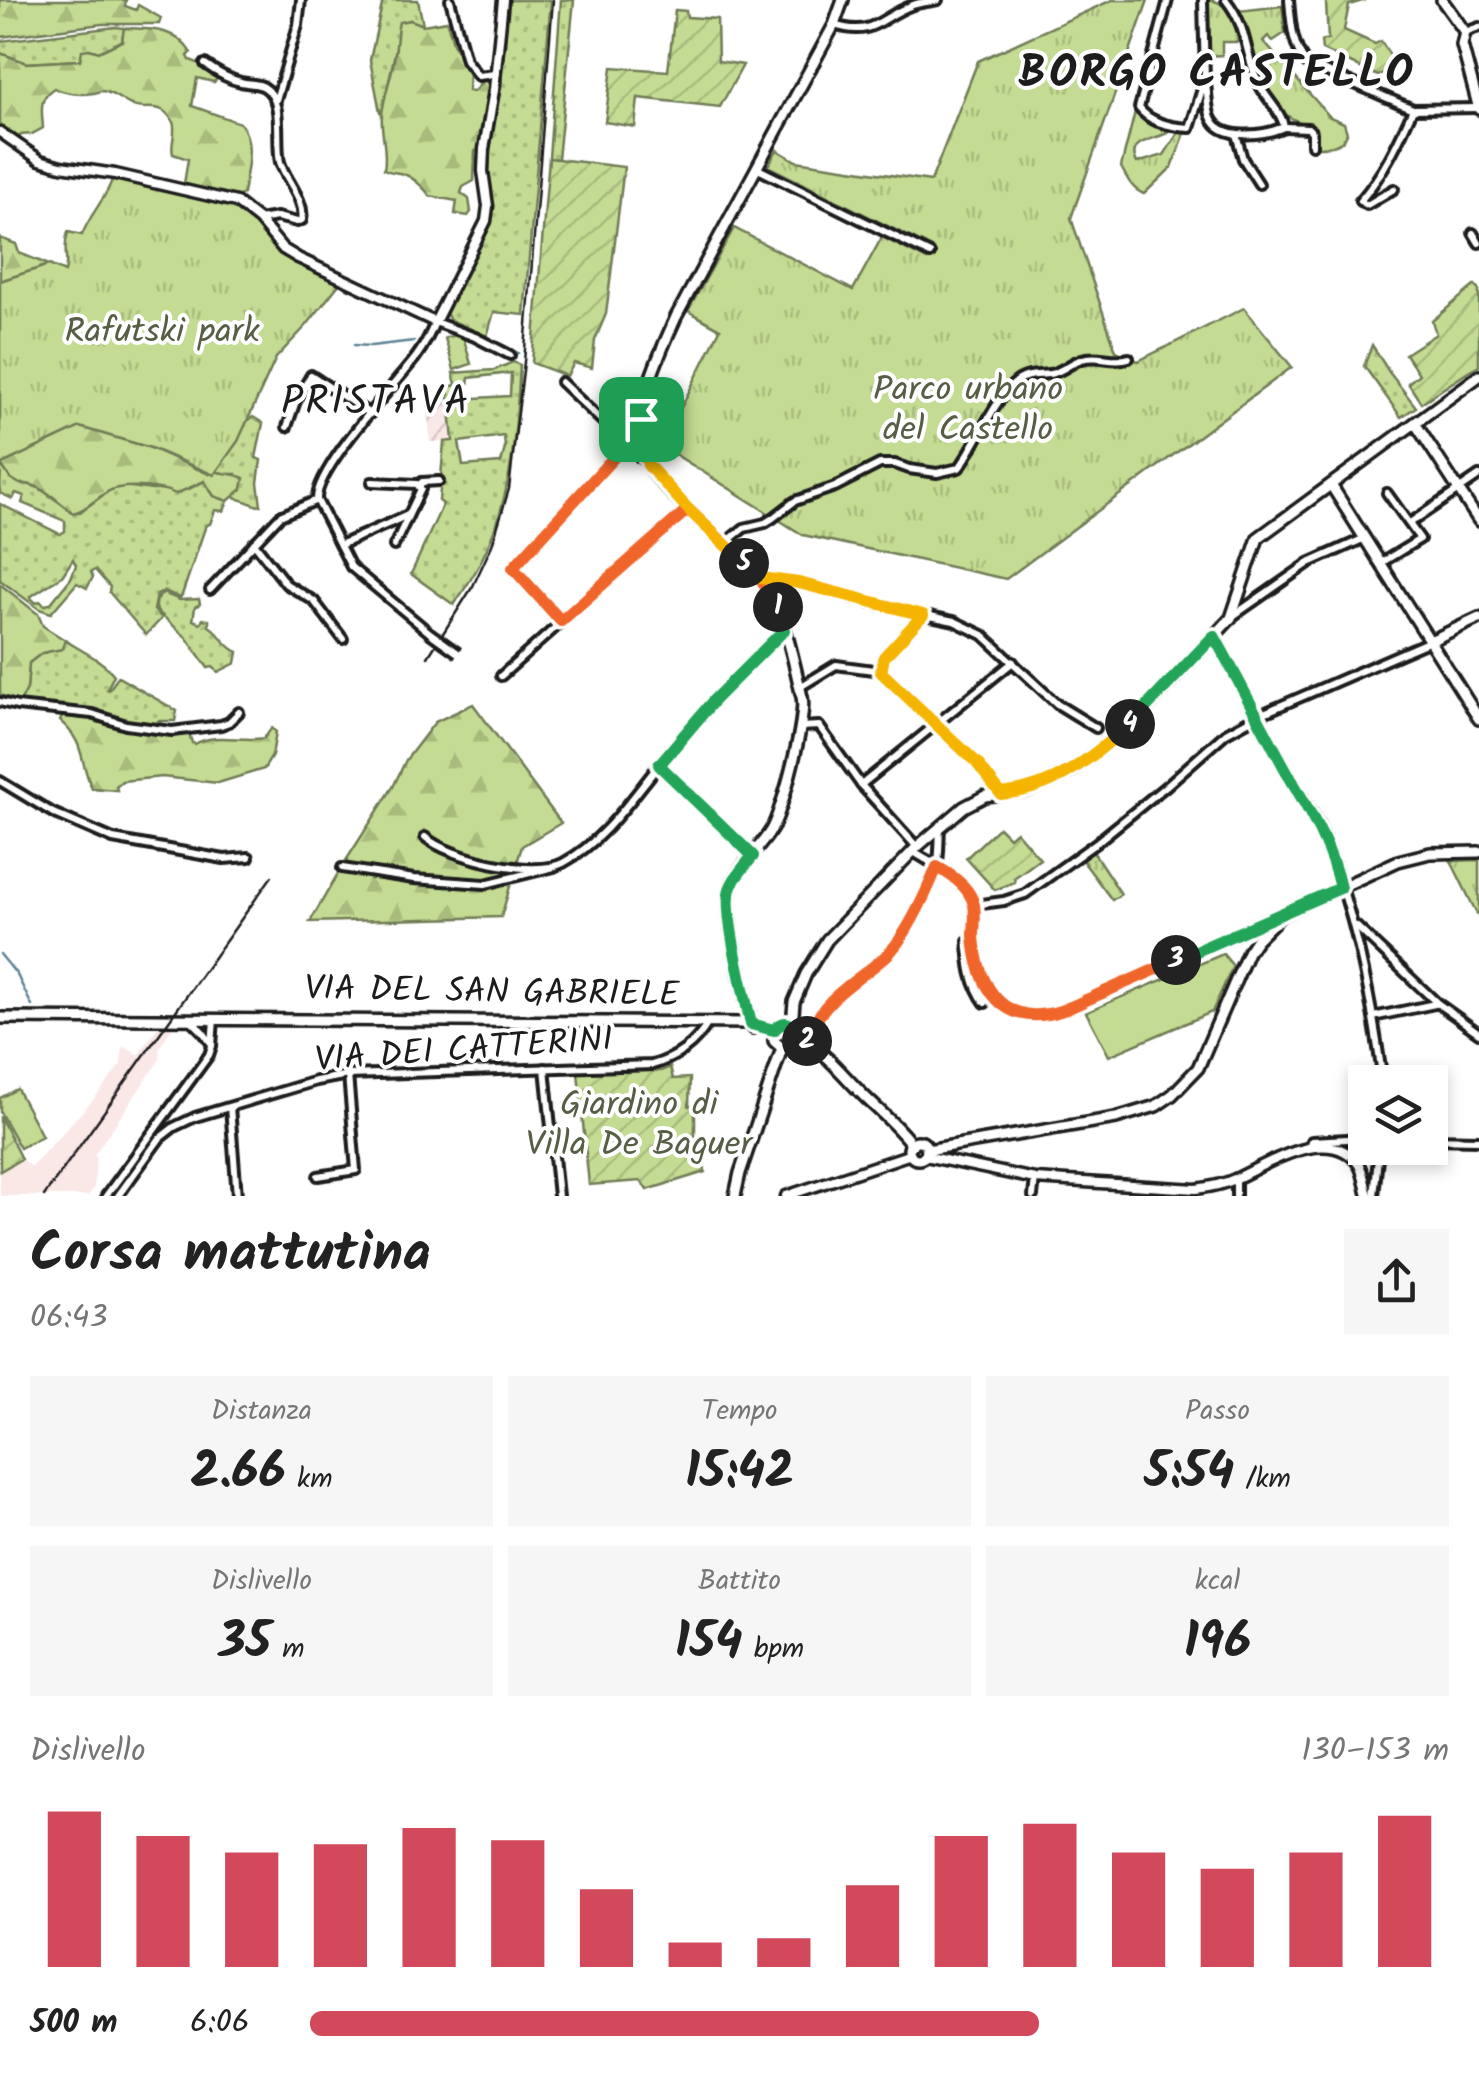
<!DOCTYPE html>
<html lang="it">
<meta charset="utf-8">
<style>
:root{--surface:#fff;--page:#f6f6f6;--text:#222;--muted:#767676;--accent:#d1495b}
body{margin:0;font-family:Kalam,sans-serif;background:var(--page);color:var(--text);height:100vh;display:flex;flex-direction:column;font-size:38px;white-space:nowrap}
*{box-sizing:border-box;margin:0}
p{font-size:32px;color:var(--muted)}
.icon{flex:none;width:55px;height:55px;fill:none;stroke:currentColor;stroke-width:2;stroke-linecap:round;stroke-linejoin:round}
.map{position:relative;height:1196px;overflow:hidden}
.sheet{display:flex;flex-direction:column;background:var(--surface);flex:1}
.sheet>*{flex:none}
.fabs{position:absolute;left:1348px;top:1065px;display:grid;gap:20px}
.fabs a{display:grid;place-items:center;width:100px;height:100px;border-radius:0px;background:var(--surface);box-shadow:0 5px 15px #0003;font-size:50px}
.pin{position:absolute;display:grid;place-items:center;width:85px;height:85px;color:#fff;margin:-42px;border-radius:20px;box-shadow:0 5px 15px #0006}
.km{position:absolute;width:50px;height:50px;margin:-25px;border-radius:50%;background:#222;color:#fff;font-size:28px;line-height:50px;text-align:center}
.round{display:grid;place-items:center;flex:none;width:105px;height:105px;border-radius:0px;background:var(--page)}
.summary{display:flex;align-items:center;justify-content:space-between;height:170px;padding:0 30px}
h1{font-size:55px;font-weight:700;line-height:75px}
.figures{display:grid;grid-template-columns:repeat(3,1fr);gap:15px;height:170px;padding:10px 30px}
.figures div{display:grid;align-content:center;border-radius:0px;background:var(--page);text-align:center}
.figures b{font-size:50px;font-weight:700}
.figures small{font-size:28px;font-weight:400}
.figures p{font-size:28px}
.chart{height:280px;padding:20px 30px}
.chart p{display:flex;justify-content:space-between}
.chart svg{width:100%;height:180px;margin-top:10px;stroke:var(--accent);stroke-width:6}
ul{padding:0 30px;list-style:none;font-size:32px}
li{display:grid;grid-template-columns:160px 120px 1fr;align-items:center;height:75px}
li i{height:25px;border-radius:12px;background:var(--accent)}
.map>svg:first-child{display:block}
</style>
<div class="map">
<svg width="1479" height="1196" viewBox="0 0 1479 1196">
<defs>
<pattern id="industrial-furrows" width="10" height="10" patternUnits="userSpaceOnUse" patternTransform="scale(2.5)"><rect width="10" height="10" fill="#fae8e7"/><path d="M-1 1l2-2M0 10L10 0M9 11l2-2" fill="none" stroke="#d6c6c6"/></pattern>
<pattern id="grass-dots" width="8" height="8" patternUnits="userSpaceOnUse" patternTransform="scale(2.5)"><rect width="8" height="8" fill="#c3db92"/><path d="M2 2h.1M6 6h.1" fill="none" stroke="#a7bb7d" stroke-width="1.8" stroke-linecap="round"/></pattern>
<pattern id="forest-firs" width="22" height="20" patternUnits="userSpaceOnUse" patternTransform="scale(2.5)"><rect width="22" height="20" fill="#c3db92"/><path d="M5 1l3.5 6h-7zM16 11l3.5 6h-7z" fill="#a7bb7d"/></pattern>
<pattern id="park-tufts" width="24" height="20" patternUnits="userSpaceOnUse" patternTransform="scale(2.5)"><rect width="24" height="20" fill="#c3db92"/><path d="M3 7l-1-3M5 7V3M7 7l1-3M15 17l-1-3M17 17v-4M19 17l1-3" fill="none" stroke="#a7bb7d"/></pattern>
<pattern id="garden-furrows" width="10" height="10" patternUnits="userSpaceOnUse" patternTransform="scale(2.5)"><rect width="10" height="10" fill="#c3db92"/><path d="M-1 1l2-2M0 10L10 0M9 11l2-2" fill="none" stroke="#a7bb7d"/></pattern>
</defs>
<rect width="100%" height="100%" fill="#fff"/>
<filter id="ink" filterUnits="userSpaceOnUse"><feTurbulence type="fractalNoise" baseFrequency=".01" numOctaves="2"/><feDisplacementMap in="SourceGraphic" scale="20" xChannelSelector="R" yChannelSelector="G"/><feConvolveMatrix kernelMatrix="1 2 1 2 8 2 1 2 1" color-interpolation-filters="sRGB"/></filter>
<g filter="url(#ink)">
<!-- built -->
<polygon fill="#fae8e7" points="173,1026 159,1048 160,1059 94,1155 96,1157 94,1187 88,1196 0,1196 0,1171 21,1159 31,1167 101,1091 121,1064 123,1046 138,1055 157,1028"/>
<!-- industrial -->
<polygon fill="url(#industrial-furrows)" points="451,401 453,441 430,442 427,402"/>
<!-- grass -->
<g fill="url(#grass-dots)" stroke="#707c57" stroke-width="2.5" fill-rule="evenodd">
<polygon points="383,0 418,0 423,25 410,20 399,34 382,113 380,112 370,60"/>
<polygon points="508,0 551,0 524,315 494,312 487,336 450,320 445,312 481,242 490,219 487,157 489,136 502,84 501,69"/>
<polygon points="561,0 574,0 558,159 549,158"/>
<polygon points="116,27 124,28 122,40 99,52 89,49 81,60 27,63 0,53 0,41"/>
<polygon points="1372,345 1389,372 1416,407 1401,417 1364,366"/>
<path d="M513 362 520 365C516 433 512 503 479 565 472 579 462 592 454 605L411 574 443 504 439 501 444 442 453 441 448 387 456 385 458 399 510 396 511 373 469 378 468 384H456L453 373 494 370ZM504 436 505 448 501 463 463 466 459 442Z"/>
<polygon points="253,417 263,423 256,458 261,460 258,483 261,505 258,506 234,497 236,474 222,474 211,470 243,424"/>
<path d="M1 464 10 478 39 488 73 512H80L110 490 124 486 152 490 189 489 205 481 214 496 228 501 224 511 215 510 210 524 206 525 182 595 180 598 164 591 157 595 154 610 162 618 146 635 109 592 110 587 95 570 91 572 93 577 87 588 77 583 51 613 39 609 0 580V504L60 534 65 531V521L22 503 24 496 16 493 13 499 0 493ZM73 559 76 565 71 578 50 604 44 605 40 601 36 603 30 597 62 576Z"/>
<path d="M163 593 180 600 199 599 200 604 195 607 193 620 200 623 203 619 209 620V626C221 633 225 647 238 652L236 663 218 672 213 667 208 668 186 637 157 611C154 604 157 597 163 593Z"/>
<path d="M65 640C81 651 103 660 114 675L107 689 109 690 118 677 177 711 175 721H158L157 725C132 723 115 716 92 711 71 707 48 706 26 704L20 702 27 689 29 663 42 653 62 649Z"/>
</g>
<!-- forest -->
<g fill="url(#forest-firs)" stroke="#707c57" stroke-width="2.5">
<polygon points="0,0 126,0 125,6 136,10 138,5 161,18 159,24 102,24 0,37"/>
<path d="M410 20 423 25 447 21 453 43 469 72 468 91 473 92 485 79 490 88 481 150 475 151 474 181 463 187 461 193 469 199 471 212 468 216 455 214 457 201 430 196C425 189 415 179 406 175 398 171 392 174 384 169 388 150 380 133 382 114 384 96 391 78 394 60 397 47 396 34 399 22Z"/>
<path d="M124 28C150 29 175 27 191 53L188 56 190 60 203 65 220 76 214 82 197 78 192 106 240 123C256 142 246 172 243 194L237 197 184 184 188 159 173 154C170 143 177 133 173 122 170 117 168 113 162 110 152 105 141 111 131 105 122 101 112 92 102 91 99 91 96 93 94 93 80 95 66 94 54 88 38 98 42 111 43 128L32 134 21 135 17 139 0 124V53L27 63 80 60 82 50 89 49 99 52 122 41Z"/>
<polygon points="0,238 16,244 19,253 49,265 0,281"/>
<path d="M80 427 151 448 209 474 211 470C222 474 233 473 244 478L242 489 228 501 214 496 204 481 176 494C162 487 122 483 107 492 95 499 87 510 73 513 58 501 40 482 20 484L10 478 1 464Z"/>
<polygon points="0,584 38,614 43,626 65,640 62,649 42,653 29,663 27,689 20,702 0,695"/>
<polygon points="473,704 561,823 522,846 501,917 310,922 340,870 393,787 406,760 435,722"/>
<path d="M64 713C91 717 114 726 141 731 157 733 173 733 189 733L192 743 195 744C214 732 242 742 264 738L272 728 276 732 272 756 264 769 218 783 162 777 122 781 116 786 117 790 92 788C79 761 86 743 60 721Z"/>
</g>
<!-- park -->
<g fill="url(#park-tufts)" stroke="#707c57" stroke-width="2.5">
<polygon points="1112,0 1148,0 1071,218 1116,351 1138,361 1244,308 1292,367 1006,579 803,535 662,446 720,329 688,311 734,228 853,290 882,237 927,260 934,249 768,166 777,150 796,161 931,181 978,61"/>
<path d="M1212 0C1229 5 1239 24 1238 42H1222V55L1209 56 1207 6 1209 1Z"/>
<path d="M1282 6 1285 33 1273 41 1268 36 1263 41 1330 117 1344 123 1347 133C1342 147 1330 147 1317 147L1316 130C1307 123 1296 122 1288 116 1257 96 1254 41 1238 11Z"/>
<path d="M1136 108 1144 121 1174 129C1161 141 1124 137 1137 163L1164 155 1180 130 1185 133 1172 167 1144 194C1132 190 1127 178 1121 167Z"/>
<path d="M113 177 236 202 281 255 343 279 307 325 276 358 238 441 214 475 151 448 80 427 0 465V281L49 265 65 272C69 258 62 250 68 232L82 235C91 212 107 198 113 177Z"/>
<polygon points="1090,847 1121,894 1112,900 1079,856"/>
<polygon points="1479,860 1479,918 1451,861"/>
</g>
<!-- garden -->
<g fill="url(#garden-furrows)" stroke="#707c57" stroke-width="2.5">
<polygon points="1329,0 1366,0 1349,5 1344,30 1375,44 1381,41 1393,60 1391,68 1378,76 1322,50 1321,41 1328,39 1326,3"/>
<polygon points="675,10 686,11 687,17 717,19 718,61 743,65 720,107 638,98 635,127 605,122 612,67 668,71"/>
<polygon points="549,158 624,167 606,314 595,340 592,368 574,363 567,376 532,363"/>
<polygon points="1475,285 1479,291 1479,365 1421,403 1408,383 1419,374 1405,354 1436,334 1432,321"/>
<polygon points="999,827 1009,837 1016,831 1040,859 1014,878 1015,882 995,890 966,858"/>
<polygon points="670,1067 673,1079 690,1078 689,1106 695,1106 695,1138 702,1141 705,1172 647,1190 641,1181 589,1185 578,1072 661,1071"/>
<polygon points="0,1116 21,1159 0,1171"/>
</g>
<!-- pitch -->
<g fill="#c3db92" stroke="#707c57" stroke-width="2.5">
<polygon points="462,333 471,364 454,370 445,338"/>
<polygon points="1223,954 1233,966 1212,1012 1109,1056 1086,1012"/>
<polygon points="17,1089 42,1136 20,1148 0,1112 0,1098"/>
</g>
<g fill="none" stroke-linecap="round" stroke-linejoin="round">
<!-- stream -->
<g stroke="#5d8396" stroke-width="2.5">
<polyline points="489,339 518,353"/>
<polyline points="354,345 371,346 414,341"/>
<polyline points="0,954 17,975 32,1006"/>
</g>
<defs>
<g id="minor">
<polyline points="450,0 466,60 478,76 495,74"/>
<path d="M1168 0 1139 108C1150 123 1171 127 1190 128L1205 79 1203 0"/>
<path d="M1289 0C1291 22 1292 46 1306 63L1413 109 1478 108"/>
<path d="M834 25C875 38 879 17 913 5 921 2 930 2 938 0"/>
<polyline points="1465,32 1479,27"/>
<path d="M205 64C216 72 227 79 241 82 247 84 258 83 264 87 285 99 275 141 280 162 286 181 306 201 302 220L297 222 277 217 259 220"/>
<path d="M1206 85C1208 95 1207 108 1211 117 1221 142 1265 135 1284 127 1282 112 1266 99 1259 84 1244 54 1249 29 1226 0"/>
<polyline points="276,100 298,25 301,0"/>
<polyline points="1284,127 1308,128 1312,132 1312,145"/>
<polyline points="1236,134 1243,159 1259,184"/>
<polyline points="756,168 930,254"/>
<path d="M1360 201C1384 173 1398 143 1413 109"/>
<polyline points="1360,201 1367,205 1394,189"/>
<polyline points="1473,233 1479,243"/>
<polyline points="561,382 647,464"/>
<polyline points="287,427 296,401 311,375 370,414"/>
<polyline points="616,436 640,420"/>
<polyline points="372,482 417,484 421,489 394,546"/>
<polyline points="419,487 422,482 439,481"/>
<polyline points="1410,523 1479,476"/>
<polyline points="254,543 286,584 314,601 343,639"/>
<path d="M724 544 744 528 765 523 773 518 795 501 835 487 880 464H895L909 469 937 473 959 468C977 445 998 388 1023 378 1033 373 1044 376 1054 373 1064 370 1072 362 1082 359 1098 354 1113 363 1129 358"/>
<polyline points="340,545 408,515"/>
<polyline points="1381,563 1420,539 1387,493"/>
<polyline points="760,578 799,583 882,606 954,621 983,635 1057,704 1096,728"/>
<polyline points="210,590 280,516 317,500"/>
<polyline points="777,602 782,590 798,583"/>
<polyline points="1233,616 1309,563 1365,538"/>
<polyline points="561,621 513,567 625,445"/>
<path d="M430 633 351 567 317 500C315 469 395 385 416 357 424 346 430 335 435 322L475 337 510 355"/>
<path d="M1214 636C1237 678 1259 722 1283 764 1295 786 1311 807 1321 830 1355 911 1371 996 1383 1082"/>
<polyline points="881,671 884,657 923,615"/>
<polyline points="501,676 688,509"/>
<polyline points="800,687 836,665 881,671 977,763 1001,794"/>
<polyline points="0,702 17,706 92,714 126,725 172,731 221,725 229,722 239,712"/>
<polyline points="801,727 819,726 861,785 917,847"/>
<polyline points="659,765 753,856"/>
<polyline points="0,781 53,813 113,839 224,859 249,857"/>
<polyline points="861,785 1013,662"/>
<path d="M425 837C449 858 534 878 563 863 604 841 631 799 659 765 677 743 695 720 713 700 736 676 761 653 784 630"/>
<path d="M912 851C932 864 955 873 968 893 977 907 973 924 974 939 980 994 1009 1030 1067 1008L1278 916"/>
<polyline points="342,868 414,879 485,884 554,867"/>
<polyline points="974,905 1004,901 1025,894 1096,843 1166,786 1226,733 1257,716 1430,641"/>
<polyline points="1356,926 1437,1003 1479,1033"/>
<path d="M974 940 968 941C969 964 971 984 985 1003"/>
<polyline points="1373,1017 1435,1004"/>
<polyline points="190,1019 203,1032 211,1043"/>
<path d="M816 1046C811 994 866 983 893 949 904 936 934 882 937 867 940 855 939 840 940 828"/>
<polyline points="545,1068 558,1196"/>
<polyline points="230,1107 237,1196"/>
<polyline points="1430,1139 1479,1140"/>
<polyline points="1310,1147 1312,1141 1365,1138"/>
<polyline points="318,1176 356,1170 348,1075"/>
<polyline points="1236,1178 1236,1196"/>
<polyline points="106,1196 209,1055 212,1046 214,1019"/>
<path d="M118 1196 160 1138 174 1127 195 1117 316 1081 348 1075 652 1065C677 1058 695 1045 708 1023"/>
<polyline points="1033,1196 1035,1179"/>
<polyline points="1374,1196 1379,1148"/>
</g>
<g id="tertiary">
<polyline points="0,132 40,160 61,166 115,174 236,202 259,220 283,249 298,258 435,322 486,221 488,206 483,171 484,149 494,90 503,0"/>
<path d="M925 1156 1035 1179 1196 1189C1210 1187 1222 1185 1235 1179 1266 1165 1331 1122 1359 1165 1364 1174 1365 1186 1368 1196"/>
<polyline points="786,1196 911,1154"/>
</g>
<g id="secondary">
<polyline points="1442,0 1465,32 1462,45 1479,109"/>
<polyline points="1415,423 1479,521"/>
<polyline points="1331,485 1479,719"/>
<polyline points="1430,641 1479,618"/>
<polyline points="0,1018 751,1023 774,1030"/>
<polyline points="792,1025 794,1002 806,974 827,940 917,847 964,807 985,796 1026,791 1042,785 1073,770 1115,736 1139,716 1231,618 1258,538 1479,376"/>
<path d="M753 1028C745 1000 724 919 730 893 734 870 759 850 771 830 782 812 807 717 802 697 795 668 784 612 768 589 754 569 733 552 715 535 698 519 656 481 647 463 626 421 659 356 676 317L834 25 843 0"/>
<path d="M798 1037C825 1051 841 1073 862 1094 879 1111 897 1125 912 1145"/>
<polyline points="782,1048 774,1041 774,1030 784,1023 792,1025"/>
<circle cx="918" cy="1150" r="9"/>
<polyline points="927,1150 1116,1118 1156,1106 1172,1095 1198,1068 1248,952 1256,940 1281,915 1398,861 1430,853 1479,852"/>
<polyline points="735,1196 740,1173 782,1048"/>
</g>
</defs>
<!-- minor casing -->
<use href="#minor" stroke="#1c1c1c" stroke-width="14"/>
<!-- tertiary casing -->
<use href="#tertiary" stroke="#1c1c1c" stroke-width="15"/>
<!-- secondary casing -->
<use href="#secondary" stroke="#1c1c1c" stroke-width="16"/>
<!-- minor -->
<use href="#minor" stroke="#fff" stroke-width="6"/>
<!-- tertiary -->
<use href="#tertiary" stroke="#fff" stroke-width="8"/>
<!-- secondary -->
<use href="#secondary" stroke="#fff" stroke-width="9"/>
<!-- rail -->
<g stroke="#1c1c1c" stroke-width="2.5">
<polyline points="428,657 473,586 492,545 509,489 524,362 553,0"/>
<polyline points="44,1196 272,876"/>
</g>
<defs>
<polyline id="minor-bridge" points="430,633 458,653"/>
</defs>
<!-- minor-bridge casing -->
<use href="#minor-bridge" stroke="#1c1c1c" stroke-width="14" stroke-linecap="butt"/>
<!-- minor-bridge -->
<use href="#minor-bridge" stroke="#fff" stroke-width="6"/>
</g>
</g>
<g fill="none" stroke-linecap="round" stroke-linejoin="round" filter="url(#ink)">
<defs>
<polyline id="split-1" points="641,419 616,436 625,445 513,568 561,621 688,509 760,578 778,607"/>
<path id="split-2" d="M778 607 784 630 714 700 659 765 753 856C745 866 734 877 730 889 723 914 745 995 751 1024L774 1030C791 1012 795 1034 807 1041"/>
<path id="split-3" d="M807 1041 816 1046C815 1044 814 1032 814 1030 818 999 871 973 891 951 908 932 927 891 937 867 952 875 970 887 974 905 976 915 974 926 974 936 977 979 997 1023 1048 1014 1063 1012 1077 1004 1091 998 1120 985 1148 973 1176 960"/>
<path id="split-4" d="M1130 724 1214 636C1237 677 1258 719 1281 761 1304 804 1329 839 1340 888L1176 960"/>
<path id="split-5" d="M744 563 760 578 799 583 923 615 884 657 881 672 977 763 1001 794C1056 789 1089 759 1130 724"/>
<polyline id="split-6" points="641,419 640,436 648,465 688,509 744,563"/>
</defs>
<!-- split-1 casing -->
<use href="#split-1" stroke="#fff" stroke-width="20"/>
<!-- split-2 casing -->
<use href="#split-2" stroke="#fff" stroke-width="20"/>
<!-- split-3 casing -->
<use href="#split-3" stroke="#fff" stroke-width="20"/>
<!-- split-4 casing -->
<use href="#split-4" stroke="#fff" stroke-width="20"/>
<!-- split-5 casing -->
<use href="#split-5" stroke="#fff" stroke-width="20"/>
<!-- split-6 casing -->
<use href="#split-6" stroke="#fff" stroke-width="20"/>
<!-- split-1 -->
<use href="#split-1" stroke="#f0652b" stroke-width="12"/>
<!-- split-2 -->
<use href="#split-2" stroke="#22a559" stroke-width="12"/>
<!-- split-3 -->
<use href="#split-3" stroke="#f0652b" stroke-width="12"/>
<!-- split-4 -->
<use href="#split-4" stroke="#22a559" stroke-width="12"/>
<!-- split-5 -->
<use href="#split-5" stroke="#f5b400" stroke-width="12"/>
<!-- split-6 -->
<use href="#split-6" stroke="#f5b400" stroke-width="12"/>
</g>
<g text-anchor="middle" dominant-baseline="central" stroke-width="8" stroke-linejoin="round" paint-order="stroke">
<!-- park labels -->
<g font-size="35" fill="#565f45" stroke="#fff">
<text x="162" y="333">Rafutski park</text>
<text x="968" y="391">Parco urbano<tspan x="968" dy="40">del Castello</tspan></text>
<text x="639" y="1106">Giardino di<tspan x="639" dy="40">Villa De Baguer</tspan></text>
</g>
<!-- street labels -->
<g font-size="35" fill="#1c1c1c" stroke="#fff">
<text transform="translate(492 993) rotate(1)">VIA DEL SAN GABRIELE</text>
<text transform="translate(464 1051) rotate(-4)">VIA DEI CATTERINI</text>
</g>
<!-- quarter labels -->
<g font-size="40" letter-spacing="2.5" fill="#1c1c1c" stroke="#fff">
<text x="376" y="403">PRISTAVA</text>
</g>
<!-- district labels -->
<g font-size="45" font-weight="bold" letter-spacing="2.5" fill="#1c1c1c" stroke="#fff">
<text x="1217" y="75">BORGO CASTELLO</text>
</g>
</g>
</svg>
<div class="fabs">
<a><svg class="icon" aria-label="layers" viewBox="0 0 24 24"><path d="M12 4l9 5-9 5-9-5zM3 14l9 5 9-5"/></svg></a>
</div>
<div class="pin" style="left:641px;top:419px;background:#1e9e55"><svg class="icon" aria-label="arrive" viewBox="0 0 24 24"><path d="M6 21V4h12l-3 4 3 4H6"/></svg></div>
<b class="km" style="left:778px;top:607px">1</b>
<b class="km" style="left:807px;top:1041px">2</b>
<b class="km" style="left:1176px;top:960px">3</b>
<b class="km" style="left:1130px;top:724px">4</b>
<b class="km" style="left:744px;top:563px">5</b>
</div>
<section class="sheet">
<div class="summary"><div><h1>Corsa mattutina</h1><p>06:43</p></div><a class="round"><svg class="icon" aria-label="share" viewBox="0 0 24 24"><path d="M12 15V3M7 8l5-5 5 5M5 13v7h14v-7"/></svg></a></div>
<div class="figures">
<div><p>Distanza</p><b>2.66<small> km</small></b></div>
<div><p>Tempo</p><b>15:42</b></div>
<div><p>Passo</p><b>5:54<small> /km</small></b></div>
</div>
<div class="figures">
<div><p>Dislivello</p><b>35<small> m</small></b></div>
<div><p>Battito</p><b>154<small> bpm</small></b></div>
<div><p>kcal</p><b>196</b></div>
</div>
<div class="chart"><p><span>Dislivello</span>130–153 m</p>
<svg viewBox="0 0 160 44" preserveAspectRatio="none"><path d="M5 44V6M15 44V12M25 44V16M35 44V14M45 44V10M55 44V13M65 44V25M75 44V38M85 44V37M95 44V24M105 44V12M115 44V9M125 44V16M135 44V20M145 44V16M155 44V7"/></svg>
</div>
<ul>
<li><b>500 m</b>6:06<i style="width:64%"></i></li>
</ul>
</section>
